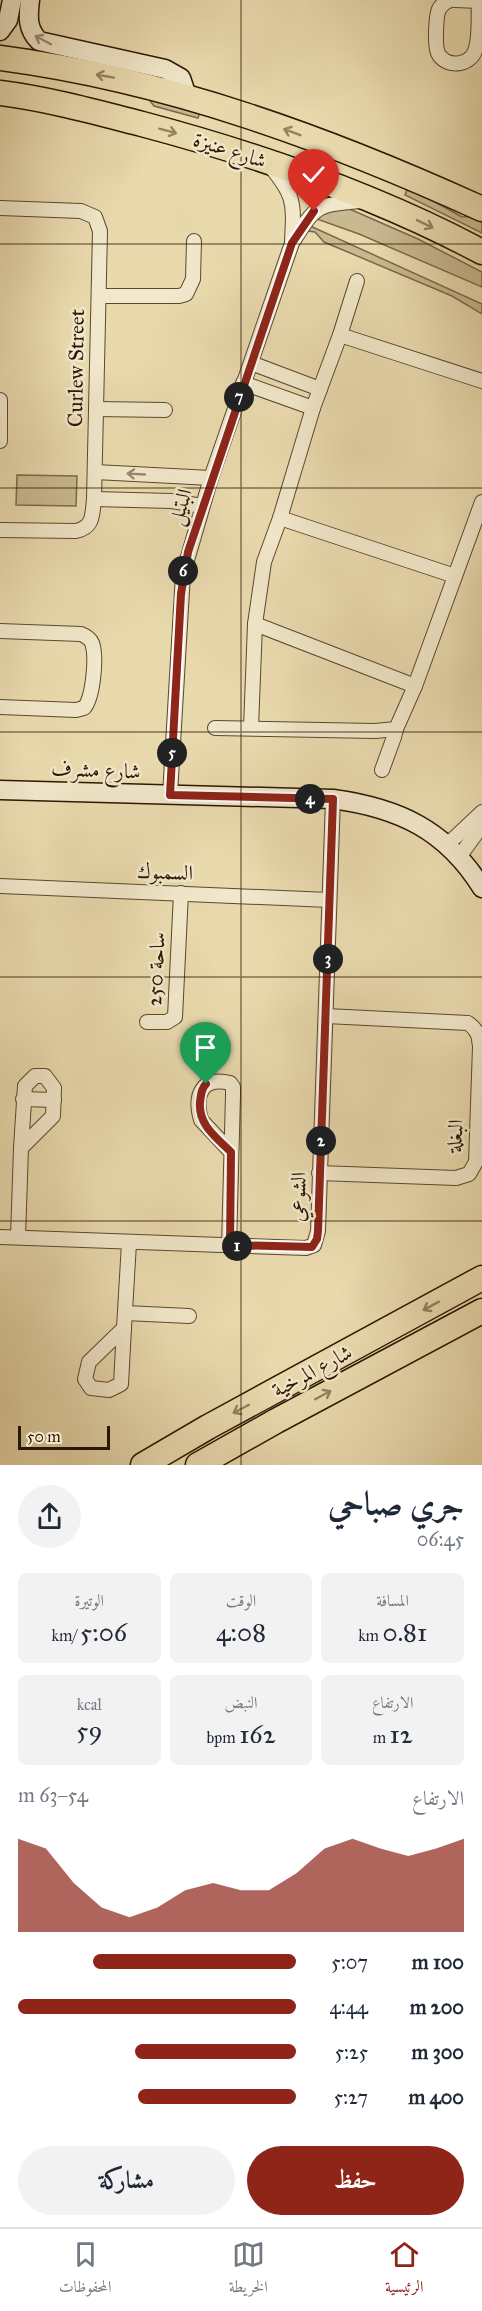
<!DOCTYPE html>
<html lang="ar">
<meta charset="utf-8">
<style>
:root{--surface:#fff;--page:#f2f2f3;--text:#1f2937;--muted:#747a83;--line:#e0e1e3;--accent:#8f2418}
body{margin:0;font-family:"IM FELL Great Primer",Amiri,serif;background:var(--page);color:var(--text);direction:rtl;height:100vh;display:flex;flex-direction:column;font-size:22px;white-space:nowrap}
*{box-sizing:border-box;margin:0}
p{font-size:20px;color:var(--muted)}
.icon{flex:none;width:33px;height:33px;fill:none;stroke:currentColor;stroke-width:2;stroke-linecap:round;stroke-linejoin:round}
.map{position:relative;height:1465px;overflow:hidden;direction:ltr}
.details{display:flex;flex-direction:column;background:var(--surface);flex:1}
.details>*{flex:none}
.scale{position:absolute;left:18px;bottom:15px;width:92px;box-sizing:border-box;padding-left:6px;border:3px solid #2c1702;border-top:0;font-size:16px;line-height:21px;white-space:nowrap;color:#2c1702;-webkit-text-stroke:4px #f1e7ca;paint-order:stroke}
.pin{position:absolute;display:grid;place-items:center;width:51px;height:51px;color:#fff;margin:-62px -26px;border-radius:50% 50% 50% 0;rotate:-45deg;box-shadow:0 0 6px #0007}
.pin .icon{rotate:45deg}
.km{position:absolute;width:30px;height:30px;margin:-15px;border-radius:50%;background:#222;color:#fff;font-size:16px;line-height:30px;text-align:center}
.round{display:grid;place-items:center;flex:none;width:63px;height:63px;border-radius:32px;background:var(--page)}
.summary{display:flex;align-items:center;justify-content:space-between;height:102px;padding:0 18px}
h1{font-size:33px;font-weight:600;line-height:45px}
.figures{display:grid;grid-template-columns:repeat(3,1fr);gap:9px;height:102px;padding:6px 18px}
.figures div{display:grid;align-content:center;border-radius:9px;background:var(--page);text-align:center}
.figures b{font-size:26px;font-weight:600}
.figures small{font-size:16px;font-weight:400}
.figures p{font-size:16px}
.chart{height:168px;padding:12px 18px}
.chart p{display:flex;justify-content:space-between}
.chart svg{width:100%;height:108px;margin-top:6px;fill:var(--accent);opacity:.7}
.action{display:flex;gap:12px;margin-top:auto;padding:12px 18px}
.action a{flex:1;height:69px;border-radius:36px;background:var(--accent);color:#fff;font-size:24px;font-weight:600;line-height:69px;text-align:center}
.action a+a{background:var(--page);color:var(--text)}
ul{padding:0 18px;list-style:none;font-size:20px}
li{display:grid;grid-template-columns:96px 72px 1fr;align-items:center;height:45px}
li i{height:15px;border-radius:8px;background:var(--accent)}
.tabs{display:flex;justify-content:space-around;align-items:center;height:84px;border-top:2px solid var(--line);background:var(--surface);font-size:16px;color:var(--muted)}
.tabs a{display:grid;justify-items:center;gap:3px}
.tabs .selected{color:var(--accent)}
.map>svg:first-child{display:block}
</style>
<div class="map">
<svg width="482" height="1465" viewBox="0 0 482 1465">
<rect width="100%" height="100%" fill="#e9daae"/>
<filter id="stains"><feTurbulence type="fractalNoise" baseFrequency=".00333" numOctaves="4"/><feColorMatrix values="0 0 0 0 .2 0 0 0 0 .09 0 0 0 0 .02 0 0 0 .5 -.17"/></filter>
<radialGradient id="worn" r=".72"><stop offset=".6" stop-color="#630" stop-opacity="0"/><stop offset="1" stop-color="#630" stop-opacity=".3"/></radialGradient>
<!-- green -->
<g fill="#c9b991" stroke="#7a684a" stroke-width="1.5">
<polygon points="147,97 200,112 198,118 154,106"/>
<polygon points="408,187 462,217 476,216 482,219 482,233 405,195"/>
<polygon points="345,207 418,239 482,272 482,287 359,234 314,218 319,213"/>
<polygon points="308,225 482,304 482,314 452,296 324,242 315,232 308,231"/>
<polygon points="17,475 77,476 76,506 16,505"/>
</g>
<g fill="none" stroke-linecap="round" stroke-linejoin="round">
<defs>
<g id="street">
<path d="M450 0C445 2 442 4 439 9 436 16 434 48 439 55 449 69 472 65 476 48 480 34 478 16 479 1L455 0"/>
<path d="M270 166C295 196 294 203 292 241"/>
<path d="M0 208 81 211 95 217 100 231 94 499C92 515 94 527 76 531L0 530"/>
<polyline points="99,296 179,296 186,294 193,279 194,241"/>
<polyline points="340,335 357,281"/>
<polyline points="251,363 320,389"/>
<polyline points="243,383 313,408"/>
<polyline points="0,400 0,441"/>
<polyline points="96,409 165,410"/>
<polyline points="95,472 211,478"/>
<polyline points="94,499 172,501 202,506"/>
<polyline points="280,518 455,576"/>
<polyline points="255,624 415,686"/>
<path d="M0 631 81 634C86 636 90 638 92 643 97 657 93 698 84 708L76 710 0 707"/>
<polyline points="215,728 375,731 396,729 415,686 482,502"/>
<polyline points="251,728 255,624 264,562 280,518 313,408 340,335 482,381"/>
<polyline points="382,770 394,737 396,729"/>
<path d="M170 795 183 574 211 478 292 243C316 205 316 205 361 201"/>
<polyline points="447,845 482,812"/>
<polyline points="459,857 478,831 482,818"/>
<polyline points="0,886 329,900"/>
<polyline points="147,1022 167,1022 175,1017 181,893"/>
<polygon points="35,1076 45,1076 54,1088 53,1116 21,1148 25,1086"/>
<polyline points="23,1099 54,1100"/>
<path d="M319 1173 456 1178 469 1174 476 1162 480 1047C479 1036 478 1030 468 1023L326 1016"/>
<polyline points="0,1237 306,1248 314,1245 318,1231 333,799"/>
<polyline points="18,1237 21,1148"/>
<path d="M229 1245 233 1095V1087L230 1083C201 1076 194 1096 201 1120L231 1152"/>
<polyline points="125,1313 189,1316"/>
<polygon points="124,1328 121,1384 109,1390 91,1388 85,1379 89,1362"/>
<polyline points="124,1328 129,1243"/>
</g>
<g id="secondary">
<path d="M30 0C28 17 27 29 39 41L165 69 181 78 187 96"/>
<polyline points="0,31 8,20 12,0"/>
<path d="M0 790 333 799C399 808 446 830 482 888"/>
</g>
<g id="highway">
<path d="M0 58C168 80 328 139 482 209"/>
<path d="M0 93C48 99 95 112 142 124 259 155 375 195 482 252"/>
<polyline points="143,1465 208,1427 482,1278"/>
<polyline points="198,1465 276,1421 482,1311"/>
</g>
</defs>
<!-- street casing -->
<use href="#street" stroke="#5b482d" stroke-width="16"/>
<!-- secondary casing -->
<use href="#secondary" stroke="#2c1702" stroke-width="21"/>
<!-- highway casing -->
<use href="#highway" stroke="#2c1702" stroke-width="27"/>
<!-- street -->
<use href="#street" stroke="#f1e7ca" stroke-width="14"/>
<!-- secondary -->
<use href="#secondary" stroke="#f1e7ca" stroke-width="18"/>
<!-- highway -->
<use href="#highway" stroke="#e9daae" stroke-width="24"/>
</g>
<!-- one-way arrows -->
<defs><path id="oneway-shaft" d="M-6 0H5M1.5-3L5.5 0L1.5 3" fill="none" stroke-width="1.6" stroke-linecap="round" stroke-linejoin="round" transform="scale(1.5)"/></defs>
<g stroke="#988970">
<use href="#oneway-shaft" transform="translate(43 40) rotate(-152)"/>
<use href="#oneway-shaft" transform="translate(136 474) rotate(-177)"/>
</g>
<g stroke="#948261">
<use href="#oneway-shaft" transform="translate(105 76) rotate(-170)"/>
<use href="#oneway-shaft" transform="translate(168 131) rotate(15)"/>
<use href="#oneway-shaft" transform="translate(292 132) rotate(-159)"/>
<use href="#oneway-shaft" transform="translate(425 224) rotate(26)"/>
<use href="#oneway-shaft" transform="translate(431 1306) rotate(151)"/>
<use href="#oneway-shaft" transform="translate(323 1395) rotate(-28)"/>
<use href="#oneway-shaft" transform="translate(241 1409) rotate(152)"/>
</g>
<g fill="none" stroke-linecap="round" stroke-linejoin="round">
<defs>
<path id="route" d="M206 1084C201 1089 201 1095 200 1102 198 1125 216 1137 231 1152L230 1245 312 1247 317 1239 318 1231 333 799 170 795 181 594 188 552 292 243 314 211"/>
</defs>
<!-- route casing -->
<use href="#route" stroke="#fff" stroke-width="12"/>
<!-- route -->
<use href="#route" stroke="#8f2418" stroke-width="8"/>
</g>
<!-- grid -->
<path fill="none" stroke="#2c1702" stroke-width="1.5" stroke-opacity="0.55" d="M241 0V1465M0 244H482M0 488H482M0 732H482M0 977H482M0 1221H482"/>
<g text-anchor="middle" dominant-baseline="central" stroke-width="5" stroke-linejoin="round" paint-order="stroke">
<!-- street labels -->
<g font-size="21" fill="#2c1702" stroke="#f1e7ca">
<text transform="translate(230 150) rotate(18)">شارع عنيزة</text>
<text transform="translate(76 368) rotate(-89)">Curlew Street</text>
<text transform="translate(180 507) rotate(-73)">البتيل</text>
<text transform="translate(96 770) rotate(2)">شارع مشرف</text>
<text transform="translate(165 872) rotate(2)">السمبوك</text>
<text transform="translate(156 969) rotate(-87)">ساحة 250</text>
<text transform="translate(455 1136) rotate(-87)">البغلة</text>
<text transform="translate(298 1197) rotate(-88)">الشوعي</text>
<text transform="translate(312 1371) rotate(-28)">شارع المرخية</text>
</g>
</g>
<rect width="100%" height="100%" filter="url(#stains)"/>
<rect width="100%" height="100%" fill="url(#worn)"/>
</svg>
<div class="scale">50 m</div>
<div class="pin" style="left:206px;top:1084px;background:#1e9e55"><svg class="icon" aria-label="arrive" viewBox="0 0 24 24"><path d="M6 21V4h12l-3 4 3 4H6"/></svg></div>
<div class="pin" style="left:314px;top:211px;background:#d93025"><svg class="icon" aria-label="check" viewBox="0 0 24 24"><path d="M5 12l5 5 9-10"/></svg></div>
<b class="km" style="left:237px;top:1246px">1</b>
<b class="km" style="left:321px;top:1141px">2</b>
<b class="km" style="left:328px;top:959px">3</b>
<b class="km" style="left:310px;top:799px">4</b>
<b class="km" style="left:172px;top:753px">5</b>
<b class="km" style="left:183px;top:571px">6</b>
<b class="km" style="left:239px;top:397px">7</b>
</div>
<section class="details">
<div class="summary"><div><h1>جري صباحي</h1><p>06:45</p></div><a class="round"><svg class="icon" aria-label="share" viewBox="0 0 24 24"><path d="M12 15V3M7 8l5-5 5 5M5 13v7h14v-7"/></svg></a></div>
<div class="figures">
<div><p>المسافة</p><b>0.81<small> km</small></b></div>
<div><p>الوقت</p><b>4:08</b></div>
<div><p>الوتيرة</p><b>5:06<small> /km</small></b></div>
</div>
<div class="figures">
<div><p>الارتفاع</p><b>12<small> m</small></b></div>
<div><p>النبض</p><b>162<small> bpm</small></b></div>
<div><p>kcal</p><b>59</b></div>
</div>
<div class="chart"><p><span>الارتفاع</span>54–63 m</p>
<svg viewBox="0 0 160 44" preserveAspectRatio="none"><path d="M0 44V6L10 10L20 24L30 34L40 38L50 34L60 27L70 24L80 27L90 27L100 20L110 10L120 6L130 10L140 13L150 10L160 6V44z"/></svg>
</div>
<ul>
<li><b>100 m</b>5:07<i style="width:73%"></i></li>
<li><b>200 m</b>4:44<i style="width:100%"></i></li>
<li><b>300 m</b>5:25<i style="width:58%"></i></li>
<li><b>400 m</b>5:27<i style="width:57%"></i></li>
</ul>
<div class="action"><a>حفظ</a><a>مشاركة</a></div>
</section>
<nav class="tabs">
<a class="selected"><svg class="icon" aria-label="home" viewBox="0 0 24 24"><path d="M3 11l9-7 9 7M6 9v11h12V9"/></svg>الرئيسية</a>
<a><svg class="icon" aria-label="map" viewBox="0 0 24 24"><path d="M3 6l6-2 6 2 6-2v14l-6 2-6-2-6 2zM9 4v14M15 6v14"/></svg>الخريطة</a>
<a><svg class="icon" aria-label="saved" viewBox="0 0 24 24"><path d="M7 4h10v16l-5-4-5 4z"/></svg>المحفوظات</a>
</nav>
